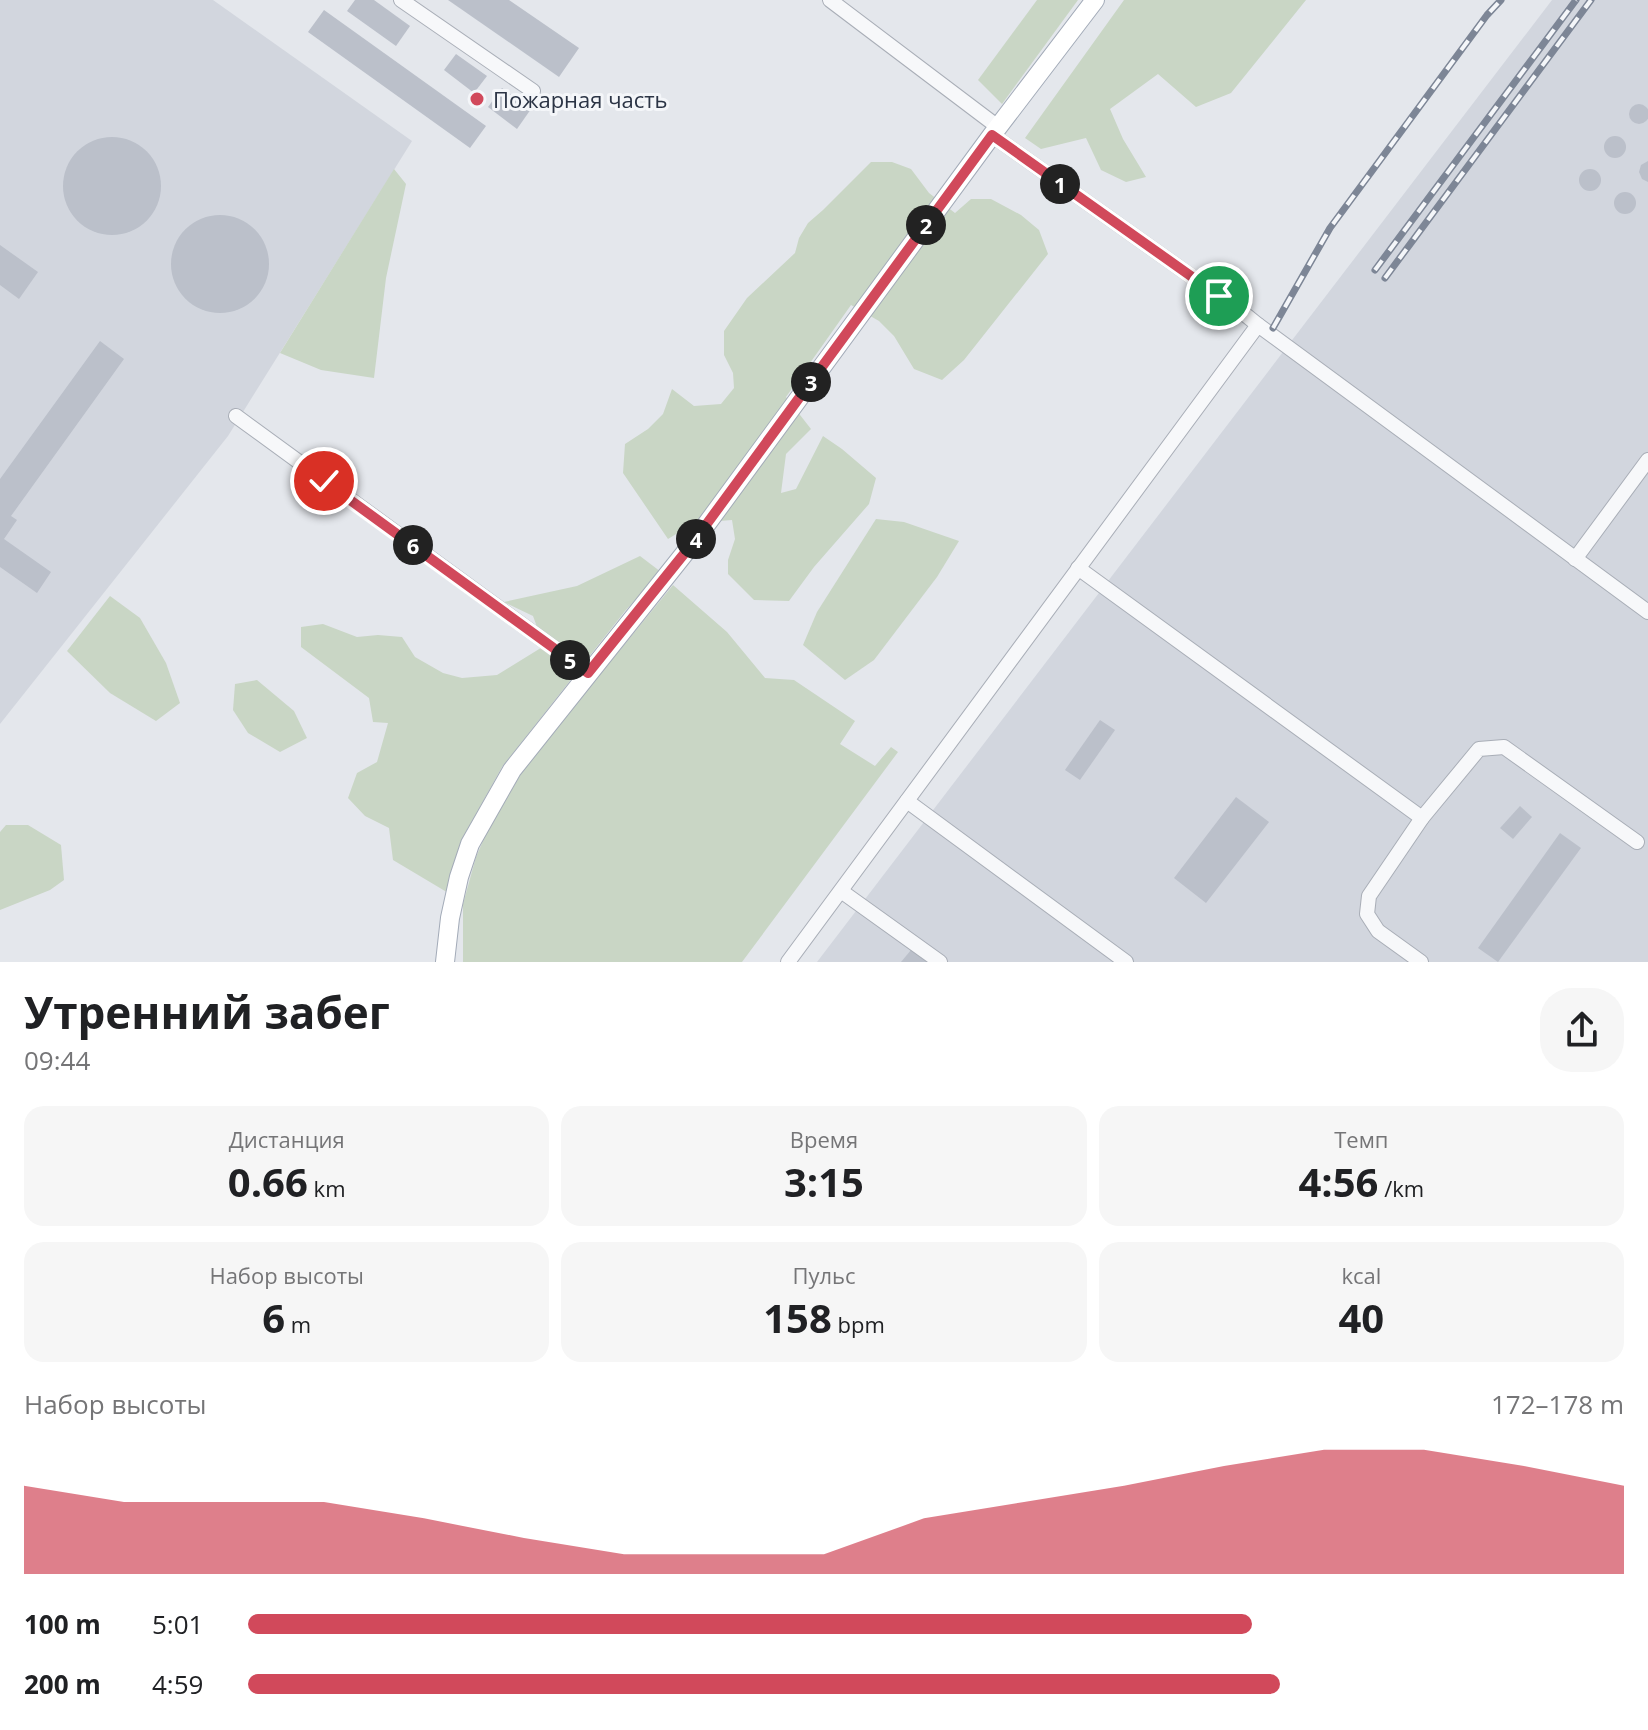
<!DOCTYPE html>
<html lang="ru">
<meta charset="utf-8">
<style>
:root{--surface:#fff;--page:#f6f6f6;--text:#202124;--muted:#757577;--accent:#d1495b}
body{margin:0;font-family:"Open Sans",sans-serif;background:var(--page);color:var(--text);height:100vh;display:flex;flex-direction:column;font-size:30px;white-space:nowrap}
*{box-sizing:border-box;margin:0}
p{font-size:26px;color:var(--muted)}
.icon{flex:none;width:44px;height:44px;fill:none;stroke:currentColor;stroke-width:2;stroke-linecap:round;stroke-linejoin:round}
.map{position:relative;height:962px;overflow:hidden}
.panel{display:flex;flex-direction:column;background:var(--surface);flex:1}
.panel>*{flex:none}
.pin{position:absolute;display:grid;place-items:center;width:68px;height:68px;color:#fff;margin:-34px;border:4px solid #fff;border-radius:50%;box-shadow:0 2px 8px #0007}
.km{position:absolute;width:40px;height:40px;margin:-20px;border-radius:50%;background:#222;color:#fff;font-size:22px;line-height:40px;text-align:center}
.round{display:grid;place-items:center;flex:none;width:84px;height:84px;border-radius:32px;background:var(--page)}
.summary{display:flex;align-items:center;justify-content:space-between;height:136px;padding:0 24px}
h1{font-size:44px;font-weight:700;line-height:60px}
.stats{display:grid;grid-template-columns:repeat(3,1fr);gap:12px;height:136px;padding:8px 24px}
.stats div{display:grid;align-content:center;border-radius:20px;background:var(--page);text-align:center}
.stats b{font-size:40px;font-weight:700}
.stats small{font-size:22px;font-weight:400}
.stats p{font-size:22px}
.chart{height:224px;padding:16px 24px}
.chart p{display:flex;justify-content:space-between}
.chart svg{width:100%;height:144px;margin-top:8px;fill:var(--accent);opacity:.7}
ul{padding:0 24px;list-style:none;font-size:26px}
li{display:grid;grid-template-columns:128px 96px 1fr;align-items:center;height:60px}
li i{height:20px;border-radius:10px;background:var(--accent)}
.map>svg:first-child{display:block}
</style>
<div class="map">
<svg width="1648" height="962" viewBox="0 0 1648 962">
<rect width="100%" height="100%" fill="#e4e7ec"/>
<!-- built -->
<g fill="#d2d6de">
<polygon points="0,0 213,0 412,141 228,436 0,724"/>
<polygon points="1552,0 1648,0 1648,962 817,962"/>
</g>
<!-- green -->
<g fill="#c9d6c5">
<polygon points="1037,0 1078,0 1002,104 978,80"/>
<polygon points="1124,0 1306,0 1231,93 1196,107 1158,74 1110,109 1123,139 1146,177 1126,182 1101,170 1086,138 1041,149 1025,138"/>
<polygon points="871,162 892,162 911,169 929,193 955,213 971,199 991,199 1021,215 1039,230 1048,254 964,360 942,380 914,369 894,336 879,321 851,305 786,397 811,429 786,454 781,493 796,489 823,436 842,449 876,478 869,504 814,567 789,601 754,600 728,574 728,560 735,539 732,520 694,523 668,539 623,473 625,444 648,429 663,414 672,389 694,406 721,404 734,388 733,373 724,355 724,331 747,298 795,253 799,238 808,223 823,210"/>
<polygon points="394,169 406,184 386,278 374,378 321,370 280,353"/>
<polygon points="876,519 904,522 959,541 937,577 874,660 845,680 803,645 817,612"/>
<polygon points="640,556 661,572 625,611 502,767 467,830 459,856 450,894 393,860 389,828 365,816 348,798 357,773 377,762 388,723 373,722 369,698 301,647 301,627 323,624 357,637 378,635 402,637 415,657 443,673 462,678 497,675 544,646 533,616 504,602 577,586"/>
<polygon points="673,585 727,632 765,678 794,680 855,721 840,744 875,766 891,747 898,752 742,962 463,962 463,904 476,857 486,834 526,765"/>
<polygon points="110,596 140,618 166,663 180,703 156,721 110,693 67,651"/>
<polygon points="257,680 294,711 307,738 280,752 248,733 233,710 235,684"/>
<polygon points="6,825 28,825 61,845 64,880 50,890 0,910 0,832"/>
</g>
<!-- building -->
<g fill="#bbc0ca">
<polygon points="355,0 374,0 410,26 396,46 347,11"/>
<polygon points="448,0 509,0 579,48 559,77"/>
<polygon points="324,10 486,126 470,148 308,32"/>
<polygon points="456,54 487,76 474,93 444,70"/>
<polygon points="502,88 531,109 517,129 488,107"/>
<circle cx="1639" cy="114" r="10"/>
<circle cx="1615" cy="147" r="11"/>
<circle cx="112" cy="186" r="49"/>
<polygon points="1648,161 1648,182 1642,179 1639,172 1641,165"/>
<circle cx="1590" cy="180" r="11"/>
<circle cx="1625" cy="203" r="11"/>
<circle cx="220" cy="264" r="49"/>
<polygon points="0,245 38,272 19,299 0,285"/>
<polygon points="100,341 124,359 11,516 17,520 4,539 51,572 37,593 0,567 0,479"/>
<polygon points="1100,720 1115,730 1080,780 1065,770"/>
<polygon points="1236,797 1269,822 1206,903 1174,878"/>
<polygon points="1520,806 1532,817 1513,839 1500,828"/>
<polygon points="1560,833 1581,848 1498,962 1478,948"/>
<polygon points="911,950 927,962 901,962"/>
</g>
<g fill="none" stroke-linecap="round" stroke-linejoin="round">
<defs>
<g id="minor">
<polyline points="401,0 533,91"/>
<polyline points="830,0 998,127"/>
<polyline points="992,135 1219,296"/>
<polyline points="1237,308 1258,325"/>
<polyline points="236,416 588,673"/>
<polyline points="1575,559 1648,460"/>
<polyline points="1078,568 1422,818 1479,749 1504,747 1637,842"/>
<polyline points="907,801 1126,962"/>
<polyline points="841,891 940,962"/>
<polyline points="788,962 1258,325 1648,612"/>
<polyline points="1421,962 1378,931 1367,914 1369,896 1422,818"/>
</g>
<polyline id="major" points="445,962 450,918 459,877 470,844 512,770 692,544 992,135 1095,0"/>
</defs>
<!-- minor casing -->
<use href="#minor" stroke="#a9aeb7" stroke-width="16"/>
<!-- major casing -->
<use href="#major" stroke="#a3abb8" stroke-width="20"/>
<!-- minor -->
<use href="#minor" stroke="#f7f8fa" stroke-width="14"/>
<!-- major -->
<use href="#major" stroke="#fff" stroke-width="18"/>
<defs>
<g id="rail">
<polyline points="1375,270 1576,0"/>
<polyline points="1385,278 1591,0"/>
<polyline points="1273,328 1330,228 1487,15 1501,0"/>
</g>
</defs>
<!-- rail casing -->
<use href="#rail" stroke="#7d8696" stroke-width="7"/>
<!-- rail -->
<use href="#rail" stroke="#f4f6f9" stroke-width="4" stroke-dasharray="12" stroke-linecap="butt"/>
</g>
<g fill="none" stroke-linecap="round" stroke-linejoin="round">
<defs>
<polyline id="route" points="324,481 588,673 692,544 992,135 1219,296"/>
</defs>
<!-- route casing -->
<use href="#route" stroke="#fff" stroke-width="16"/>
<!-- route -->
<use href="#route" stroke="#d1495b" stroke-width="10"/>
</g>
<!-- markers -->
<circle fill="#d1495b" stroke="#f4f6f9" stroke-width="3" cx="477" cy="99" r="8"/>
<g text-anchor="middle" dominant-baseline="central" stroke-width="6" stroke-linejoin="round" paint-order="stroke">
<!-- poi labels -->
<g font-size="22" fill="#2b3445" stroke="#f4f6f9" text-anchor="start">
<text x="493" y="99">Пожарная часть</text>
</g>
</g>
</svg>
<div class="pin" style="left:1219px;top:296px;background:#1e9e55"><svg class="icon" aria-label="arrive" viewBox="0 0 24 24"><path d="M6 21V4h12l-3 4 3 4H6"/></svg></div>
<div class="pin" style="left:324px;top:481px;background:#d93025"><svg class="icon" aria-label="check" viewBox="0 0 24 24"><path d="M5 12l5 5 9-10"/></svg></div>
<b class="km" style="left:1060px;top:184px">1</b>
<b class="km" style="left:926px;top:225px">2</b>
<b class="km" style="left:811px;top:382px">3</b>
<b class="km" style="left:696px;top:539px">4</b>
<b class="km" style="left:570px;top:660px">5</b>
<b class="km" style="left:413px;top:545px">6</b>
</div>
<section class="panel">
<div class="summary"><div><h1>Утренний забег</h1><p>09:44</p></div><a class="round"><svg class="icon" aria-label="share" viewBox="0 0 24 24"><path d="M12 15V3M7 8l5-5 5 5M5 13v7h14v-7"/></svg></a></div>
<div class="stats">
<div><p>Дистанция</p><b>0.66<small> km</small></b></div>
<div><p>Время</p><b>3:15</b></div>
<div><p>Темп</p><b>4:56<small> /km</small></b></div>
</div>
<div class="stats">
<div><p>Набор высоты</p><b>6<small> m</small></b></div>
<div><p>Пульс</p><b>158<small> bpm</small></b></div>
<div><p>kcal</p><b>40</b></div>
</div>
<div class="chart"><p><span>Набор высоты</span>172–178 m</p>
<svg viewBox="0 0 160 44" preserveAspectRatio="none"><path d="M0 44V17L10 22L20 22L30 22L40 27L50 33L60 38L70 38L80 38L90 27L100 22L110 17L120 11L130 6L140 6L150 11L160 17V44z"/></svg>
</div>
<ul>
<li><b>100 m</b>5:01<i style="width:73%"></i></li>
<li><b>200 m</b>4:59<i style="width:75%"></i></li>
</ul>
</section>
